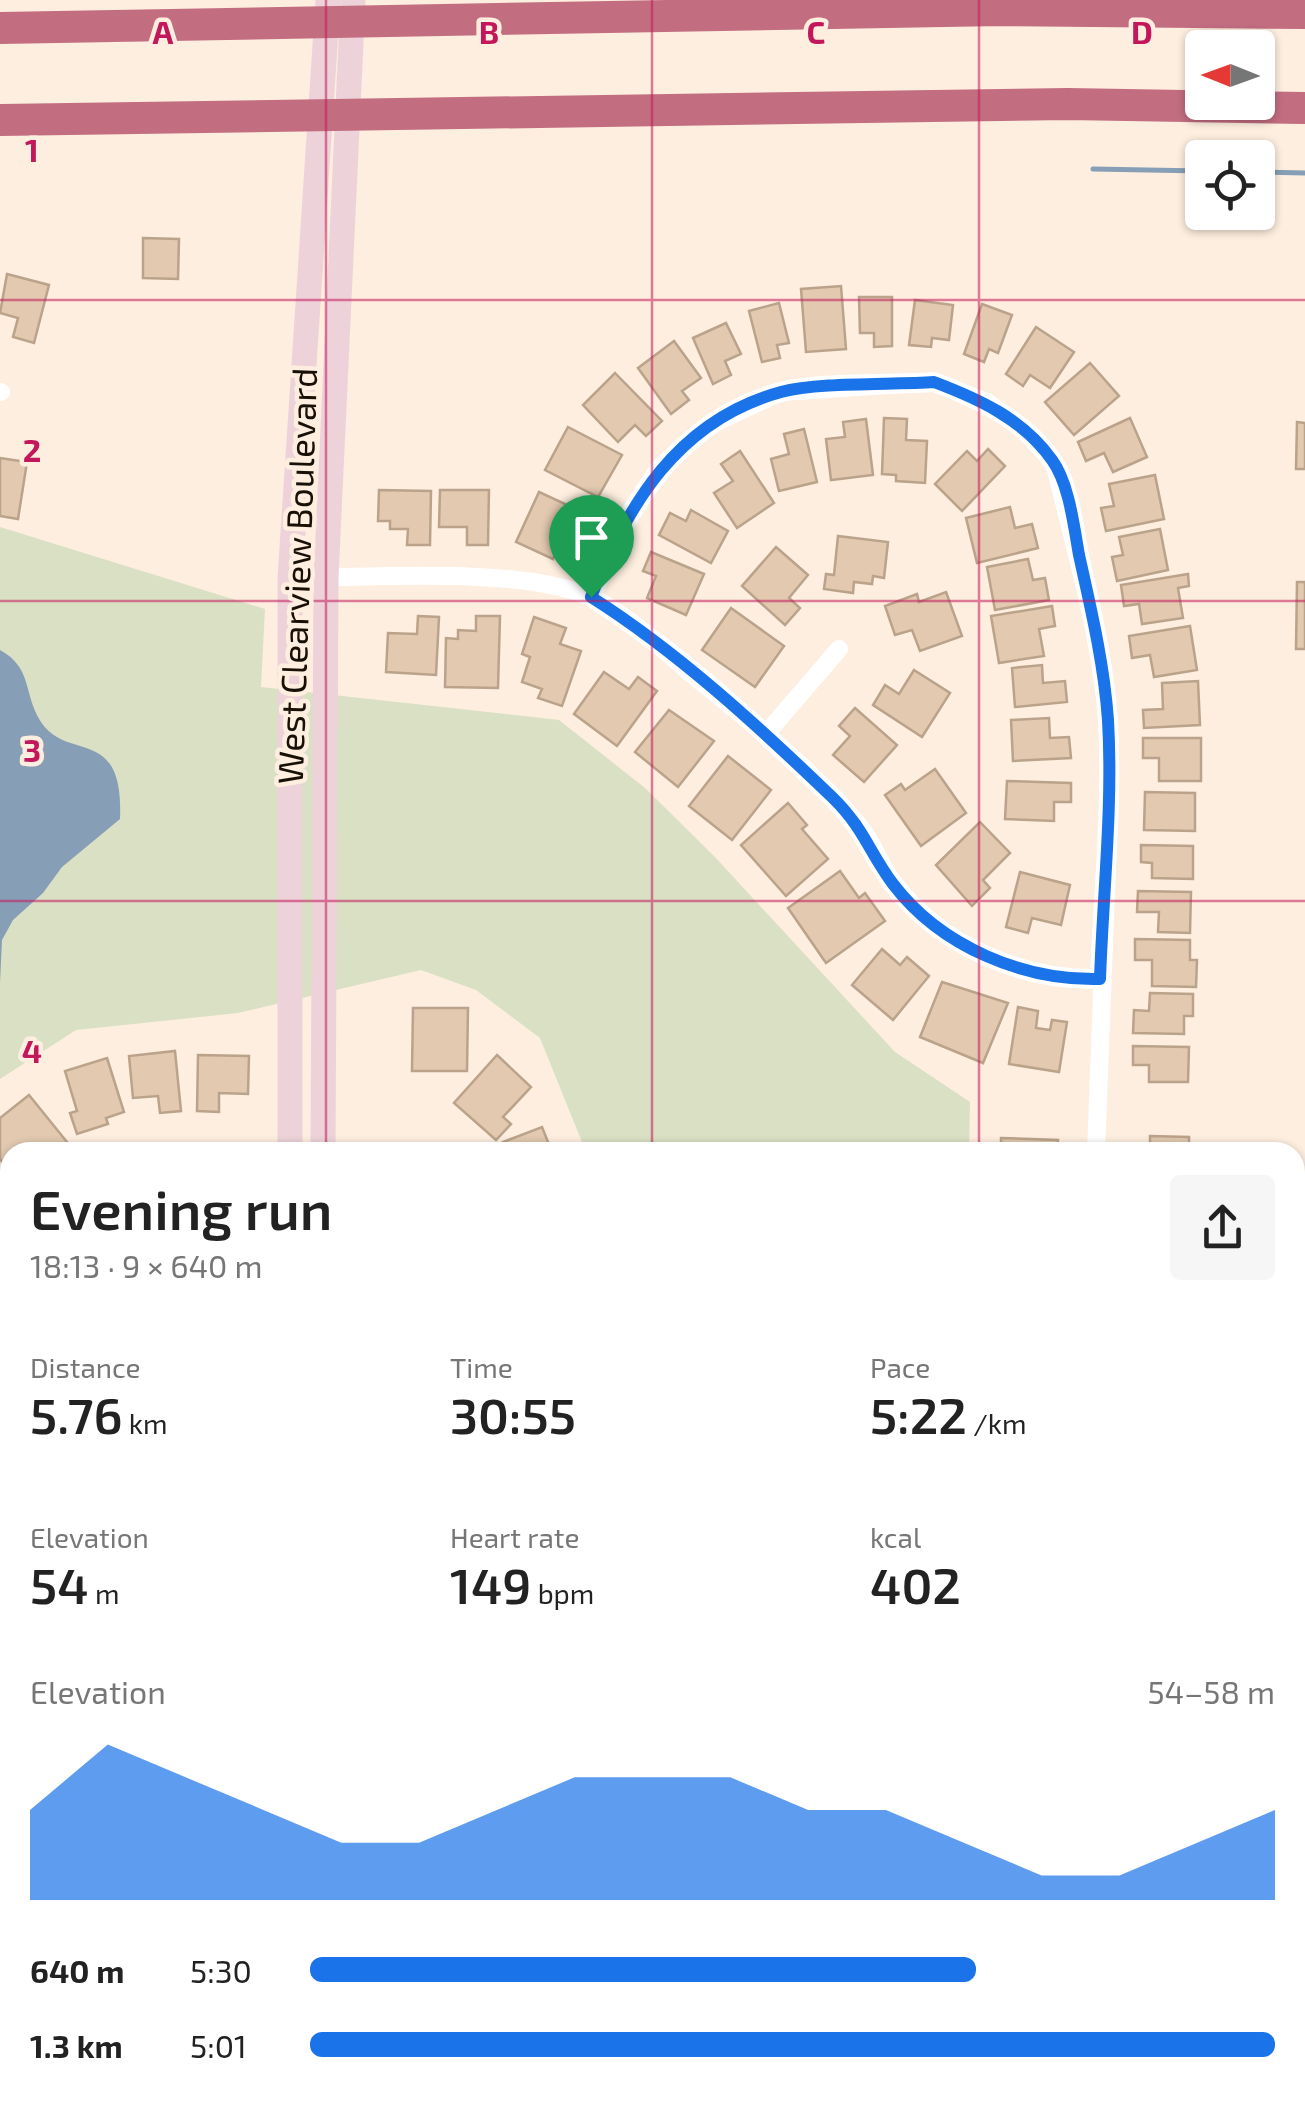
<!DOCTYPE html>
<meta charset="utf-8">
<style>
:root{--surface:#fff;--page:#f6f6f6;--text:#222;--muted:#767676;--accent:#1a73e8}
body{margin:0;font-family:"Exo 2",sans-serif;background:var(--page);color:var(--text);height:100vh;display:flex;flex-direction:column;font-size:38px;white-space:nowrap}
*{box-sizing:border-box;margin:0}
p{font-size:32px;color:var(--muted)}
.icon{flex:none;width:55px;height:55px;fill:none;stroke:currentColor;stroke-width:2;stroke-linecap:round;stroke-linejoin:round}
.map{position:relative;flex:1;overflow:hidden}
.drawer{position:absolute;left:0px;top:1142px;width:1305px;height:962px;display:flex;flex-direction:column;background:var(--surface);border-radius:30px 30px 0 0;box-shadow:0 2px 8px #0004}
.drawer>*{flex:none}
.needle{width:65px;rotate:271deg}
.tools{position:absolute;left:1185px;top:30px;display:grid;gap:20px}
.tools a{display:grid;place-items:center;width:90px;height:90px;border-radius:10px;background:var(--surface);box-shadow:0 2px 8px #0004;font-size:50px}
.pin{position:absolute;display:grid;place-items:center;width:85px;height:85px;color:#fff;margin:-102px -42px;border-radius:50% 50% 50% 0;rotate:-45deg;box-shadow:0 0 10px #0007}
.pin .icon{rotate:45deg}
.round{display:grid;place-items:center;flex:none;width:105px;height:105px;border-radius:10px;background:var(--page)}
.overview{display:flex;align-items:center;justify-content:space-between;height:170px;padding:0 30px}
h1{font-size:55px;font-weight:600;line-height:75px}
.stats{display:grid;grid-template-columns:repeat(3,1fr);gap:15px;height:170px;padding:10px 30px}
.stats div{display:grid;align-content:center}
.stats b{font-size:50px;font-weight:600}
.stats small{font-size:28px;font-weight:400}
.stats p{font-size:28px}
.chart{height:280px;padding:20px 30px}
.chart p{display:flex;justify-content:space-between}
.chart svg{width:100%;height:180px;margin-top:10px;fill:var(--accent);opacity:.7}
ul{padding:0 30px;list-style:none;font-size:32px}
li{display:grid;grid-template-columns:160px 120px 1fr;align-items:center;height:75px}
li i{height:25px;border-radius:12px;background:var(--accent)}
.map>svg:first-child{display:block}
</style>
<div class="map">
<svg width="1305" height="2103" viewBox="0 0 1305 2103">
<rect width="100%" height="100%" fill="#fdeedf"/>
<!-- green -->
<g fill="#d9e0c3">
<polygon points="0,527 265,609 261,687 559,720 645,788 714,856 895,1052 970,1102 969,1152 586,1152 540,1038 476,990 421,970 238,1013 76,1030 0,1079"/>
<rect x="687" y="2095" width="205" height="8"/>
</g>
<!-- water -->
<path fill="#879fb6" d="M0 650C33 668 23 694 41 722 68 763 124 724 120 819L62 867 43 893 13 920 2 940 0 983Z"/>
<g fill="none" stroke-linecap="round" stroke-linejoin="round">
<!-- stream -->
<g stroke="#879fb6" stroke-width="5">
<polyline points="1093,169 1202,171"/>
<polyline points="1258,172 1305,173"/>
</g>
</g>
<!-- building -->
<g fill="#e2c9b0" stroke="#baa38a" stroke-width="2.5">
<polygon points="143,238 179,239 178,279 143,278"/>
<polygon points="7,274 49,285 34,343 13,337 18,318 0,313"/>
<polygon points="841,286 846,349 806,352 801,289"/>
<polygon points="859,297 892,297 892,346 874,347 874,333 860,333"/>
<polygon points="915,300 953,305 949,340 932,338 931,347 909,345"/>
<polygon points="779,303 789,343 777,345 780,358 762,362 749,311"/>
<polygon points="982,304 1012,315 998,353 989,349 984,362 964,354"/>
<polygon points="726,323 741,354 725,361 731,375 713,384 693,338"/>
<polygon points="1036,327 1074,352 1050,388 1030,375 1023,386 1006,374"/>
<polygon points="674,341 701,378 682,391 689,400 671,414 638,368"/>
<polygon points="1090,363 1119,396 1074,435 1045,402"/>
<polygon points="615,373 662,421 646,436 635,425 618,442 583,405"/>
<polygon points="884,418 907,419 906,440 927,441 925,483 896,481 896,475 882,474"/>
<polygon points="1130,418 1147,457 1113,472 1104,453 1086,461 1078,442"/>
<polygon points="866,419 873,475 831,480 826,439 845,437 843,422"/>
<polygon points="1297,422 1305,423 1305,469 1296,469"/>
<polygon points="568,427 622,455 598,497 545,470"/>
<polygon points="804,429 817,482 779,491 771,459 789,454 784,434"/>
<polygon points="988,449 1005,466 962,511 935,484 967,451 977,461"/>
<polygon points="740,451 774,503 737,528 714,493 733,481 721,464"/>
<polygon points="0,458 27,462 18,519 0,516"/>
<polygon points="1155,475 1164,519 1106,531 1101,508 1114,506 1109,484"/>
<polygon points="379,490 431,491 430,545 407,545 408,529 390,529 390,521 378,521"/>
<polygon points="440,490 489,490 488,545 467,545 467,527 439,527"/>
<polygon points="539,492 591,516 580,541 564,534 553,559 516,542"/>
<polygon points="1010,507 1015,528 1032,524 1038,548 977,563 966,518"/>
<polygon points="691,510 728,531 711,563 659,535 670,513 686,521"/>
<polygon points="1160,529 1168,570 1117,581 1112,557 1123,555 1119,537"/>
<polygon points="838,536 888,542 884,578 873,576 872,584 854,582 853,593 824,589 826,574 834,575"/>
<polygon points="776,547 808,575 789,598 800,608 785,625 742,586"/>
<polygon points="651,552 704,574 686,615 647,598 656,576 643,571"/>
<polygon points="1028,559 1033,580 1045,578 1049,600 995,610 987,567"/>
<polygon points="1188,574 1189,586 1178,588 1183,618 1142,624 1139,604 1124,606 1121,585"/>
<polygon points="1297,582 1305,582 1305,649 1296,649"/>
<polygon points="946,592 962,636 920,651 912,630 895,635 885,606 917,594 919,602"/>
<polygon points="1052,606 1055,626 1039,629 1044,656 999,663 991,616"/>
<polygon points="731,608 784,646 755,687 702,650"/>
<polygon points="418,616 439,617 436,675 386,672 388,633 417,634"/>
<polygon points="476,616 500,616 498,688 445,687 446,638 458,639 458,630 476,631"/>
<polygon points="534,617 566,628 560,644 581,651 562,706 538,698 542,689 522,682 530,657 522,654"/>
<polygon points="1190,626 1197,670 1154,677 1150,655 1132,658 1129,636"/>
<polygon points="1042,665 1043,683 1065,681 1067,702 1015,707 1012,668"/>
<polygon points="914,670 950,693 922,737 873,705 885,685 899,694"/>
<polygon points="604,672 629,689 638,677 657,691 617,746 574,714"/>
<polygon points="1198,681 1200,725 1144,728 1143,710 1163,709 1162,683"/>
<polygon points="855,708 897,745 864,782 833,755 850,736 839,726"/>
<polygon points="669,710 714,741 678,787 635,752"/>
<polygon points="1049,718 1050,738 1069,737 1071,758 1013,761 1011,720"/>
<polygon points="1143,738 1201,738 1201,781 1159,781 1159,758 1143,758"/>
<polygon points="728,756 771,790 732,840 689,806"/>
<polygon points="935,769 966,813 921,846 885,795 901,784 905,790"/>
<polygon points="1007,781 1071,783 1071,802 1054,802 1054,821 1005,819"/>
<polygon points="1145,792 1195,793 1195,831 1144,830"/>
<polygon points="788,803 807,825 802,829 828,859 786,896 741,845"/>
<polygon points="980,822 1010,853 983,880 990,888 972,906 936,865"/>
<polygon points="1141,845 1193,846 1193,879 1152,878 1152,863 1141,862"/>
<polygon points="840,871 859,898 865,893 885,921 826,963 788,908"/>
<polygon points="1020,872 1070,885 1061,925 1032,918 1028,933 1006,927"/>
<polygon points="1138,891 1191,892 1190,933 1158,932 1159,912 1137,912"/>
<polygon points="1135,939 1190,940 1190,960 1197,960 1196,987 1152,986 1152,960 1135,960"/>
<polygon points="882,949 900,965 907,957 929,976 893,1020 852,985"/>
<polygon points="942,982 1008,1003 983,1063 920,1037"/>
<polygon points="1150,993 1193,994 1193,1016 1184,1016 1184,1034 1133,1033 1134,1010 1149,1011"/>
<polygon points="1018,1007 1038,1011 1036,1028 1050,1030 1052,1020 1067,1022 1059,1072 1009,1064"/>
<polygon points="413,1008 468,1008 467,1071 412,1071"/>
<polygon points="1133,1046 1189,1047 1188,1082 1149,1082 1149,1065 1133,1065"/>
<polygon points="175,1051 181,1111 160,1113 158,1096 133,1098 129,1056"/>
<polygon points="198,1055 249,1056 248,1094 219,1093 219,1112 197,1111"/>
<polygon points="497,1055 531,1087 503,1117 511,1124 496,1140 454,1103"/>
<polygon points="107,1058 124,1112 106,1118 108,1124 77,1134 70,1113 77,1111 65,1071"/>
<polygon points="29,1095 67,1142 54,1152 10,1152 8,1170 0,1159 0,1118"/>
<polygon points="542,1127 552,1152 506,1152 503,1142"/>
<polygon points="1150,1136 1189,1137 1189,1152 1150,1152"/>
<polygon points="1001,1138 1058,1140 1057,1152 1001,1152"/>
<polygon points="0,1440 2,1447 10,1445 7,1477 5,1469 0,1471"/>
<polygon points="0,1510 9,1513 0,1540 10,1543 10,1568 0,1564"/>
<polygon points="6,1779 10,1781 10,1840 0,1835 0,1791"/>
<rect x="1295" y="1816" width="10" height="31"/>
<polygon points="0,1846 10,1851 10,1879 1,1897"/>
<polygon points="1297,1858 1305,1858 1305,1890 1296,1890"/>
<polygon points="235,2095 281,2095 276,2103 247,2103"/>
<polygon points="345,2095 410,2096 410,2103 345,2103"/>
<polygon points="618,2095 664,2095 664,2103 617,2103"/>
<polygon points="918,2095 964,2095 963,2103 918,2103"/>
<polygon points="1096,2095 1134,2095 1133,2103 1096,2103"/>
</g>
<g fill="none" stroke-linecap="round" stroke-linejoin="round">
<!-- street -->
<g stroke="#fff" stroke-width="18">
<polyline points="0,392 1,392"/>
<path d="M290 578C368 578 522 566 590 597 626 613 657 645 687 670 746 719 811 767 860 827 875 844 880 868 895 885 945 947 1022 982 1100 979"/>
<polyline points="591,597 616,533 660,467 714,423 781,392 933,382 987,402 1018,425 1054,462 1097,635 1108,717 1110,786 1096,1152"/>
<polyline points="765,735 839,649"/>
<polyline points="144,1152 323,1152"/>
<polyline points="0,1245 10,1235"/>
<polyline points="0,1343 10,1353"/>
<polyline points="0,1701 10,1678"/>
<polyline points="167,2103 172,2095"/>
<polyline points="462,2103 500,2103"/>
<polyline points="565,2103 565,2095"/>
<polyline points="1015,2103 1015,2095"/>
</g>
<!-- secondary -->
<g stroke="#edd3d9" stroke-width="25">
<polyline points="290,1152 290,578 328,0"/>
<polyline points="323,1152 326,578 353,0"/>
<polyline points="0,2017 10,2002"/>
<polyline points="0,2076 10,2062"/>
<polyline points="131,2095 142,2103"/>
</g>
<!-- highway -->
<g stroke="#c36d81" stroke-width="32">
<polyline points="0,28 1000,10 1305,13"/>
<polyline points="0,120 1068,104 1305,108"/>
</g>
</g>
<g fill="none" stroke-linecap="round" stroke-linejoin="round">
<defs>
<path id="route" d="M934 382C979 399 1023 419 1052 460 1069 483 1074 527 1079 555 1091 609 1104 664 1108 720 1113 806 1103 893 1100 979 1024 981 941 947 893 884 869 852 864 828 832 797 758 726 678 652 591 597 627 505 678 420 781 392 818 382 892 385 934 382Z"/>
</defs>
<!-- route casing -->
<use href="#route" stroke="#fff" stroke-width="20"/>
<!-- route -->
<use href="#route" stroke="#1a73e8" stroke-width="12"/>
</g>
<!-- grid -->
<path fill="none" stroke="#c2185b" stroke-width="2.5" stroke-opacity="0.55" d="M326 0V1152M652 0V1152M979 0V1152M0 300H1305M0 601H1305M0 901H1305M0 1202H10M1295 1202H1305M0 1502H10M1295 1502H1305M0 1803H10M1295 1803H1305M326 2095V2103M652 2095V2103M979 2095V2103"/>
<g text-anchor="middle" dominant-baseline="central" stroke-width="9" stroke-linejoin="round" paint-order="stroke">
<!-- street labels -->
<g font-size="35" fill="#181007" stroke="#fdeedf">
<text transform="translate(296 576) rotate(-88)">West Clearview Boulevard</text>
</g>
</g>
<g font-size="32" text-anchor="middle" font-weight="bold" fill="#c2185b" stroke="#fdeedf" stroke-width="9" stroke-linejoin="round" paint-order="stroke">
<text x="163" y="44">A</text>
<text x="489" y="44">B</text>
<text x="816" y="44">C</text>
<text x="1142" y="44">D</text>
<text x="32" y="162">1</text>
<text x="32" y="462">2</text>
<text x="32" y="762">3</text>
<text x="32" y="1063">4</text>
</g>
</svg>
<div class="tools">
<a><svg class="needle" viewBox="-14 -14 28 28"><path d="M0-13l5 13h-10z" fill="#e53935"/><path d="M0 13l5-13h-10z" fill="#767676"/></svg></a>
<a><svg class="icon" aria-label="locate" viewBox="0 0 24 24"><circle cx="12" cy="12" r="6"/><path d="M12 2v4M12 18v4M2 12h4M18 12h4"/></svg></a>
</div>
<div class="pin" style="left:591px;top:597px;background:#1e9e55"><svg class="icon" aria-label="arrive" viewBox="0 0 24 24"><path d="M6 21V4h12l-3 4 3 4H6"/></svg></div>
<section class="drawer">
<div class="overview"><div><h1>Evening run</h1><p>18:13 · 9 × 640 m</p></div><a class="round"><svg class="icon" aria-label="share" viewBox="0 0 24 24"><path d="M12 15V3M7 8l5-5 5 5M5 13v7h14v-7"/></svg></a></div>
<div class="stats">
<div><p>Distance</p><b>5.76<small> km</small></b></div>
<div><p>Time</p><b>30:55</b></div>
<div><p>Pace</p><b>5:22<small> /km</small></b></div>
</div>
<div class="stats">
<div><p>Elevation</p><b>54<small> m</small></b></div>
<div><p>Heart rate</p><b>149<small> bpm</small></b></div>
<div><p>kcal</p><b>402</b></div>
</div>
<div class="chart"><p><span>Elevation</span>54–58 m</p>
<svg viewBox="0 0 160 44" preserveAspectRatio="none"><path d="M0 44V22L10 6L20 14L30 22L40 30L50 30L60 22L70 14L80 14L90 14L100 22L110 22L120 30L130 38L140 38L150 30L160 22V44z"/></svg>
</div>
<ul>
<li><b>640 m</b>5:30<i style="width:69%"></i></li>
<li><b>1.3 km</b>5:01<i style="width:100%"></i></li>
</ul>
</section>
</div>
